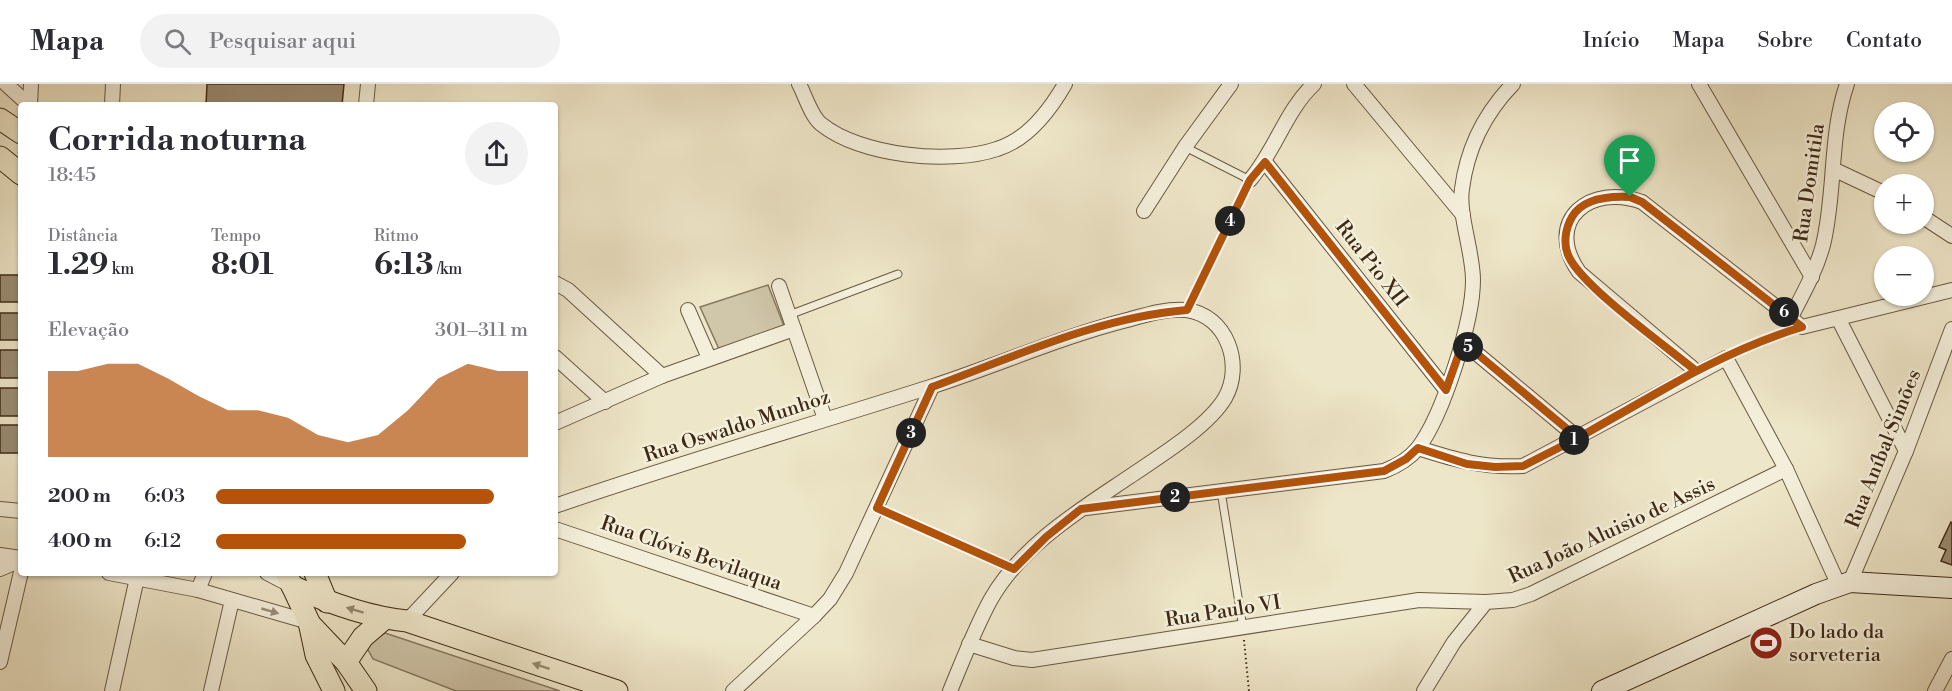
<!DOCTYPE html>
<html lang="pt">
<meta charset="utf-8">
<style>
:root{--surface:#fff;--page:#f2f2f3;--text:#2b2b33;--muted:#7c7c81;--line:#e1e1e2;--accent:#b45309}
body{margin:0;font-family:"Libre Bodoni",serif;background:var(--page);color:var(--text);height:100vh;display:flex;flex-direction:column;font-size:22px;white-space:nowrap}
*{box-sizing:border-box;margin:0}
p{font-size:20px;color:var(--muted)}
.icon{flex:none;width:33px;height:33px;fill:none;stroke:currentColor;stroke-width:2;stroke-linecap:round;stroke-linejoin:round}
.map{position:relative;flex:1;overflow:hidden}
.drawer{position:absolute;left:18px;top:18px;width:540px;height:474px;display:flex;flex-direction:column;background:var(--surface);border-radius:6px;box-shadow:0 2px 4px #0004}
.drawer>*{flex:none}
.buttons{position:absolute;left:1874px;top:18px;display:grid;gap:12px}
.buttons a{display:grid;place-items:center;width:60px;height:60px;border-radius:50%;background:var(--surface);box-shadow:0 2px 4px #0004;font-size:30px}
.pin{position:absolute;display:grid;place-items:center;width:51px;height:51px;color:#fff;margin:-62px -26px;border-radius:50% 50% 50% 0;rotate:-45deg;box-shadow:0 0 6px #0007}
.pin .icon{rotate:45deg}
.km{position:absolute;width:30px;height:30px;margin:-15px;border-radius:50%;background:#222;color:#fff;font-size:16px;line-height:30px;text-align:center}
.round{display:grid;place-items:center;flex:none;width:63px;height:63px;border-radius:32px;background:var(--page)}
.headline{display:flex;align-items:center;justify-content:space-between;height:102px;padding:0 30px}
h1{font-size:33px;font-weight:700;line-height:45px}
.figures{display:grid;grid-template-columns:repeat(3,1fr);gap:9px;height:102px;padding:6px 30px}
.figures div{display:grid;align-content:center}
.figures b{font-size:30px;font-weight:700}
.figures small{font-size:16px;font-weight:400}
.figures p{font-size:16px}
.chart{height:168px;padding:12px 30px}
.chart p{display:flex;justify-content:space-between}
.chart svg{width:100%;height:108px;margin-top:6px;fill:var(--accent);opacity:.7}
ul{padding:0 30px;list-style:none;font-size:20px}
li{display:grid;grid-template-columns:96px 72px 1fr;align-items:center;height:45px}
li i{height:15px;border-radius:8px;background:var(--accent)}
header{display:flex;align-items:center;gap:36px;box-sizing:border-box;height:84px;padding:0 30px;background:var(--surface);border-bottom:2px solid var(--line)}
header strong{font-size:28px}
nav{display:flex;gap:33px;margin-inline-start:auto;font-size:21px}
.search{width:420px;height:54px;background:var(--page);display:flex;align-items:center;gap:15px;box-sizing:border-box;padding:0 21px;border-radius:33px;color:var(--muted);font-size:22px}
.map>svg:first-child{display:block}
</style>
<header>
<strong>Mapa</strong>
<div class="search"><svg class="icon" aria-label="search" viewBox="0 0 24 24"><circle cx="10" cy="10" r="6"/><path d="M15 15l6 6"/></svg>Pesquisar aqui</div>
<nav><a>Início</a><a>Mapa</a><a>Sobre</a><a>Contato</a></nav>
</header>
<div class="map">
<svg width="1952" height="607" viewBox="0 0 1952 607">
<rect width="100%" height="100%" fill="#eee6c8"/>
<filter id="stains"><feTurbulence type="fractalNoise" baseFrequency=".00333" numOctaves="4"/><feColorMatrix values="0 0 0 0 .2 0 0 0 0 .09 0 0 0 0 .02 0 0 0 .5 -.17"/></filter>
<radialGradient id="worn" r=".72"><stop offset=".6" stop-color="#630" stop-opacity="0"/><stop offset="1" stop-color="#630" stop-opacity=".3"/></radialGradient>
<!-- green -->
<g fill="#d0c6aa" stroke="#877860" stroke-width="1.5">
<polygon points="768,201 784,242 719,265 700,223"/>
<polygon points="385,549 560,607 456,607 373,575 366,562"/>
</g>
<!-- building -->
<g fill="#9a8c72" stroke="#3e2a15" stroke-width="1.5">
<polygon points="207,0 344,0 342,21 206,21"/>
<rect x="0" y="191" width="21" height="27"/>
<rect x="0" y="229" width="21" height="27"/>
<rect x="0" y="266" width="21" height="28"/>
<rect x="0" y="304" width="21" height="28"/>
<rect x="0" y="341" width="21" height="28"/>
<polygon points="1951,438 1952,439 1952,481 1941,477 1946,466 1939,463"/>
</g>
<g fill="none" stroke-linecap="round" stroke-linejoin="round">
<defs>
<g id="lane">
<polyline points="1185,63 1250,96"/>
<polyline points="789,231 898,190"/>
<polyline points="1221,407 1243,544"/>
</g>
<g id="street">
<polyline points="6,0 29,21"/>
<path d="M799 0C805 11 811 32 821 40 860 72 950 81 997 65 1027 56 1050 26 1065 0"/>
<polyline points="1354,0 1463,131"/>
<polyline points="1699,0 1812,193"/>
<polyline points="30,21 31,0"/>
<polyline points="112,21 113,0"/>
<polyline points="366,21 368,0"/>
<polyline points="1265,78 1446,306"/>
<polyline points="1833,85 1884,109"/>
<path d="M1250 96C1275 67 1286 26 1314 0"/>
<polyline points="1144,127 1185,63 1231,0"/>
<polyline points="1923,133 1952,152"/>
<polyline points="555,199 568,206 662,292"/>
<polyline points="779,202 825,335"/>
<polyline points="688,226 709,274"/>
<path d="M1791 233C1803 210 1816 187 1823 161 1836 108 1829 52 1847 0"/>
<polyline points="1839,236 1906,367"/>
<polyline points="1463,258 1578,354"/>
<polyline points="555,273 605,318"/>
<path d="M1696 287 1579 188C1543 136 1591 99 1642 118L1802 243 1952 206"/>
<polyline points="555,339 662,292 794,245"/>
<path d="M1418 364C1456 376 1482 384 1523 382L1726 274 1786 385 1839 502"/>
<path d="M555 422C679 379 805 343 930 303 996 282 1060 253 1127 236 1145 231 1167 224 1186 226 1227 231 1244 281 1225 314 1208 343 1157 374 1129 393 1080 426 1022 461 991 515 975 544 963 576 950 607"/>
<path d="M1086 424 1384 387C1397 382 1409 375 1418 364 1443 331 1473 237 1473 196 1473 168 1458 129 1462 105 1467 65 1485 29 1513 0"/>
<polyline points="0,425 21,427"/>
<polyline points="555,445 814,532"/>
<polyline points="0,471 21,474"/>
<polyline points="0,485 21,476"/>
<polyline points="109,489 198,506 309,538"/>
<polyline points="267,489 292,502"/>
<polyline points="1850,498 1906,367 1952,245"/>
<polyline points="198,506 205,489"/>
<polyline points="407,537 452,489"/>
<polyline points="969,560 1014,574 1032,576 1419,516 1486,518"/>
<polyline points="0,578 21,488"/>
<polyline points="112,607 137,494"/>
<polyline points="211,607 232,516"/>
<polyline points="733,607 814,532 830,515 846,489 932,303"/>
<polyline points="1424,607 1454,558 1486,518 1513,516 1531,510 1786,385"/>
<polyline points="1935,607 1952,575"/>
</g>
<polyline id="secondary" points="1602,607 1816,510 1850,498 1952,504"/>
<g id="primary">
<polyline points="0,35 21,49"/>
<polyline points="0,73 21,90"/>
<polyline points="286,489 309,538 316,571 334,607"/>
<polyline points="315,489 327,518"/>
<path d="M292 502C329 519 367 533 407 537L617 607"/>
<polyline points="309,539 346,578 366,607"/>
<polyline points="346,578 363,553 384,535"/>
</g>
</defs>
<!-- lane casing -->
<use href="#lane" stroke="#6a5942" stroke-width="9"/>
<!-- street casing -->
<use href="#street" stroke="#6a5942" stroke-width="16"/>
<!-- secondary casing -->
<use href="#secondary" stroke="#3e2a15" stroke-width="22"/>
<!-- primary casing -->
<use href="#primary" stroke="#3e2a15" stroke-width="23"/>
<!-- path -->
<g stroke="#3e2a15" stroke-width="2" stroke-dasharray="1.5 3" stroke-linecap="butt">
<polyline points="1192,215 1245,107"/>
<polyline points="1738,269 1788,248"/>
<polyline points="887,429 1000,479"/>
<polyline points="1244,556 1249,607"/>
</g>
<!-- lane -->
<use href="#lane" stroke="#f4efdb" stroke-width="7"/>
<!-- street -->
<use href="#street" stroke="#f4efdb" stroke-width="14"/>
<!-- secondary -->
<use href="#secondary" stroke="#f4efdb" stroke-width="20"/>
<!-- primary -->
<use href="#primary" stroke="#eee6c8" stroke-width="21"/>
</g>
<!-- one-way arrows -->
<defs><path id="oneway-solid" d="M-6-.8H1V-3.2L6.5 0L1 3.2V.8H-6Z" transform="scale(1.5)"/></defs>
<g fill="#96886e">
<use href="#oneway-solid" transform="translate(355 526) rotate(-163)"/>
<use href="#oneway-solid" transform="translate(541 582) rotate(-162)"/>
</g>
<use fill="#998c78" href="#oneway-solid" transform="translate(270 527) rotate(16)"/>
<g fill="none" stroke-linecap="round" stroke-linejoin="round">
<defs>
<path id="route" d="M1630 113C1610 112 1583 114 1572 133 1565 145 1563 161 1569 173 1583 203 1667 263 1696 287L1578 354 1523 382 1495 383 1467 380 1418 364 1406 375 1384 387 1081 425 1046 453 1014 485 877 424 932 303C1014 273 1099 233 1187 226L1250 96 1265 78 1446 306 1463 258 1578 354C1650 313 1722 267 1802 243L1642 118 1630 113"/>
</defs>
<!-- route casing -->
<use href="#route" stroke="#fff" stroke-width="12"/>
<!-- route -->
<use href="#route" stroke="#b45309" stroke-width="8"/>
</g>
<!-- icons -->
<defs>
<symbol id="stadium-disc" viewBox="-11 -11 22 22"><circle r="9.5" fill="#8f2418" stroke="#f4efdb"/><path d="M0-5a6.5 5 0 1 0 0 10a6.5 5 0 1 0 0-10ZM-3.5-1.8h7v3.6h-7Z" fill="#fff"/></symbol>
</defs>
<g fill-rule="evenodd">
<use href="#stadium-disc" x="1747" y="540" width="38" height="38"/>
</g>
<g text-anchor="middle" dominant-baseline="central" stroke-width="5" stroke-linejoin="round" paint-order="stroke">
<!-- street labels -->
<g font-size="20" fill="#3e2a15" stroke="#f4efdb">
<text transform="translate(1810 99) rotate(-82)">Rua Domitila</text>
<text transform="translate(1371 180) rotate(52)">Rua Pio XII</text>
<text transform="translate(737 343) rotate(-18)">Rua Oswaldo Munhoz</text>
<text transform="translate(1884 365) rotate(-68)">Rua Aníbal Simões</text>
<text transform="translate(1612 447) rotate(-25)">Rua João Aluisio de Assis</text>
<text transform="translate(691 470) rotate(19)">Rua Clóvis Bevilaqua</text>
<text transform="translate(1223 528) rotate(-9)">Rua Paulo VI</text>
</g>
<!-- poi labels -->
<g font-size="20" fill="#3e2a15" stroke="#f4efdb" text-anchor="start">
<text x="1789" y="548">Do lado da<tspan x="1789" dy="23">sorveteria</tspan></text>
</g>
</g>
<rect width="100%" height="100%" filter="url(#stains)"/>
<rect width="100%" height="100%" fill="url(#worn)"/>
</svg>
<div class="buttons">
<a><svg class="icon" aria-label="locate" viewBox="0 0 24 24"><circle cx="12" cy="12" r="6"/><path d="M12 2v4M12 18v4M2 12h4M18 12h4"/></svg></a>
<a>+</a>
<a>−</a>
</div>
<div class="pin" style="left:1630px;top:113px;background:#1e9e55"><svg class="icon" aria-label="arrive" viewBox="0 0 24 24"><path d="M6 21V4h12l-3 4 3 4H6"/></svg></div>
<b class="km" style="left:1574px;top:356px">1</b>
<b class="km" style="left:1175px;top:413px">2</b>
<b class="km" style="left:911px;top:349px">3</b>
<b class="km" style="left:1230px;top:137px">4</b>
<b class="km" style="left:1468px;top:263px">5</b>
<b class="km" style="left:1784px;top:228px">6</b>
<section class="drawer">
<div class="headline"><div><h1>Corrida noturna</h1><p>18:45</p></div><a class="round"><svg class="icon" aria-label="share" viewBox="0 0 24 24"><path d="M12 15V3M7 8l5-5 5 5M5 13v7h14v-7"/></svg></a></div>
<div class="figures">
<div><p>Distância</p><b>1.29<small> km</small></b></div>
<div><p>Tempo</p><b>8:01</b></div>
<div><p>Ritmo</p><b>6:13<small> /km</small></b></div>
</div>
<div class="chart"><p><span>Elevação</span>301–311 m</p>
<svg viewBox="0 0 160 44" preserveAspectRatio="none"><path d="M0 44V9L10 9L20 6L30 6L40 12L50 19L60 25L70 25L80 28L90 35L100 38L110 35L120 25L130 12L140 6L150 9L160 9V44z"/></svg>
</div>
<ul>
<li><b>200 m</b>6:03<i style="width:89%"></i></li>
<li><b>400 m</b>6:12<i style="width:80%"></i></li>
</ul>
</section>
</div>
